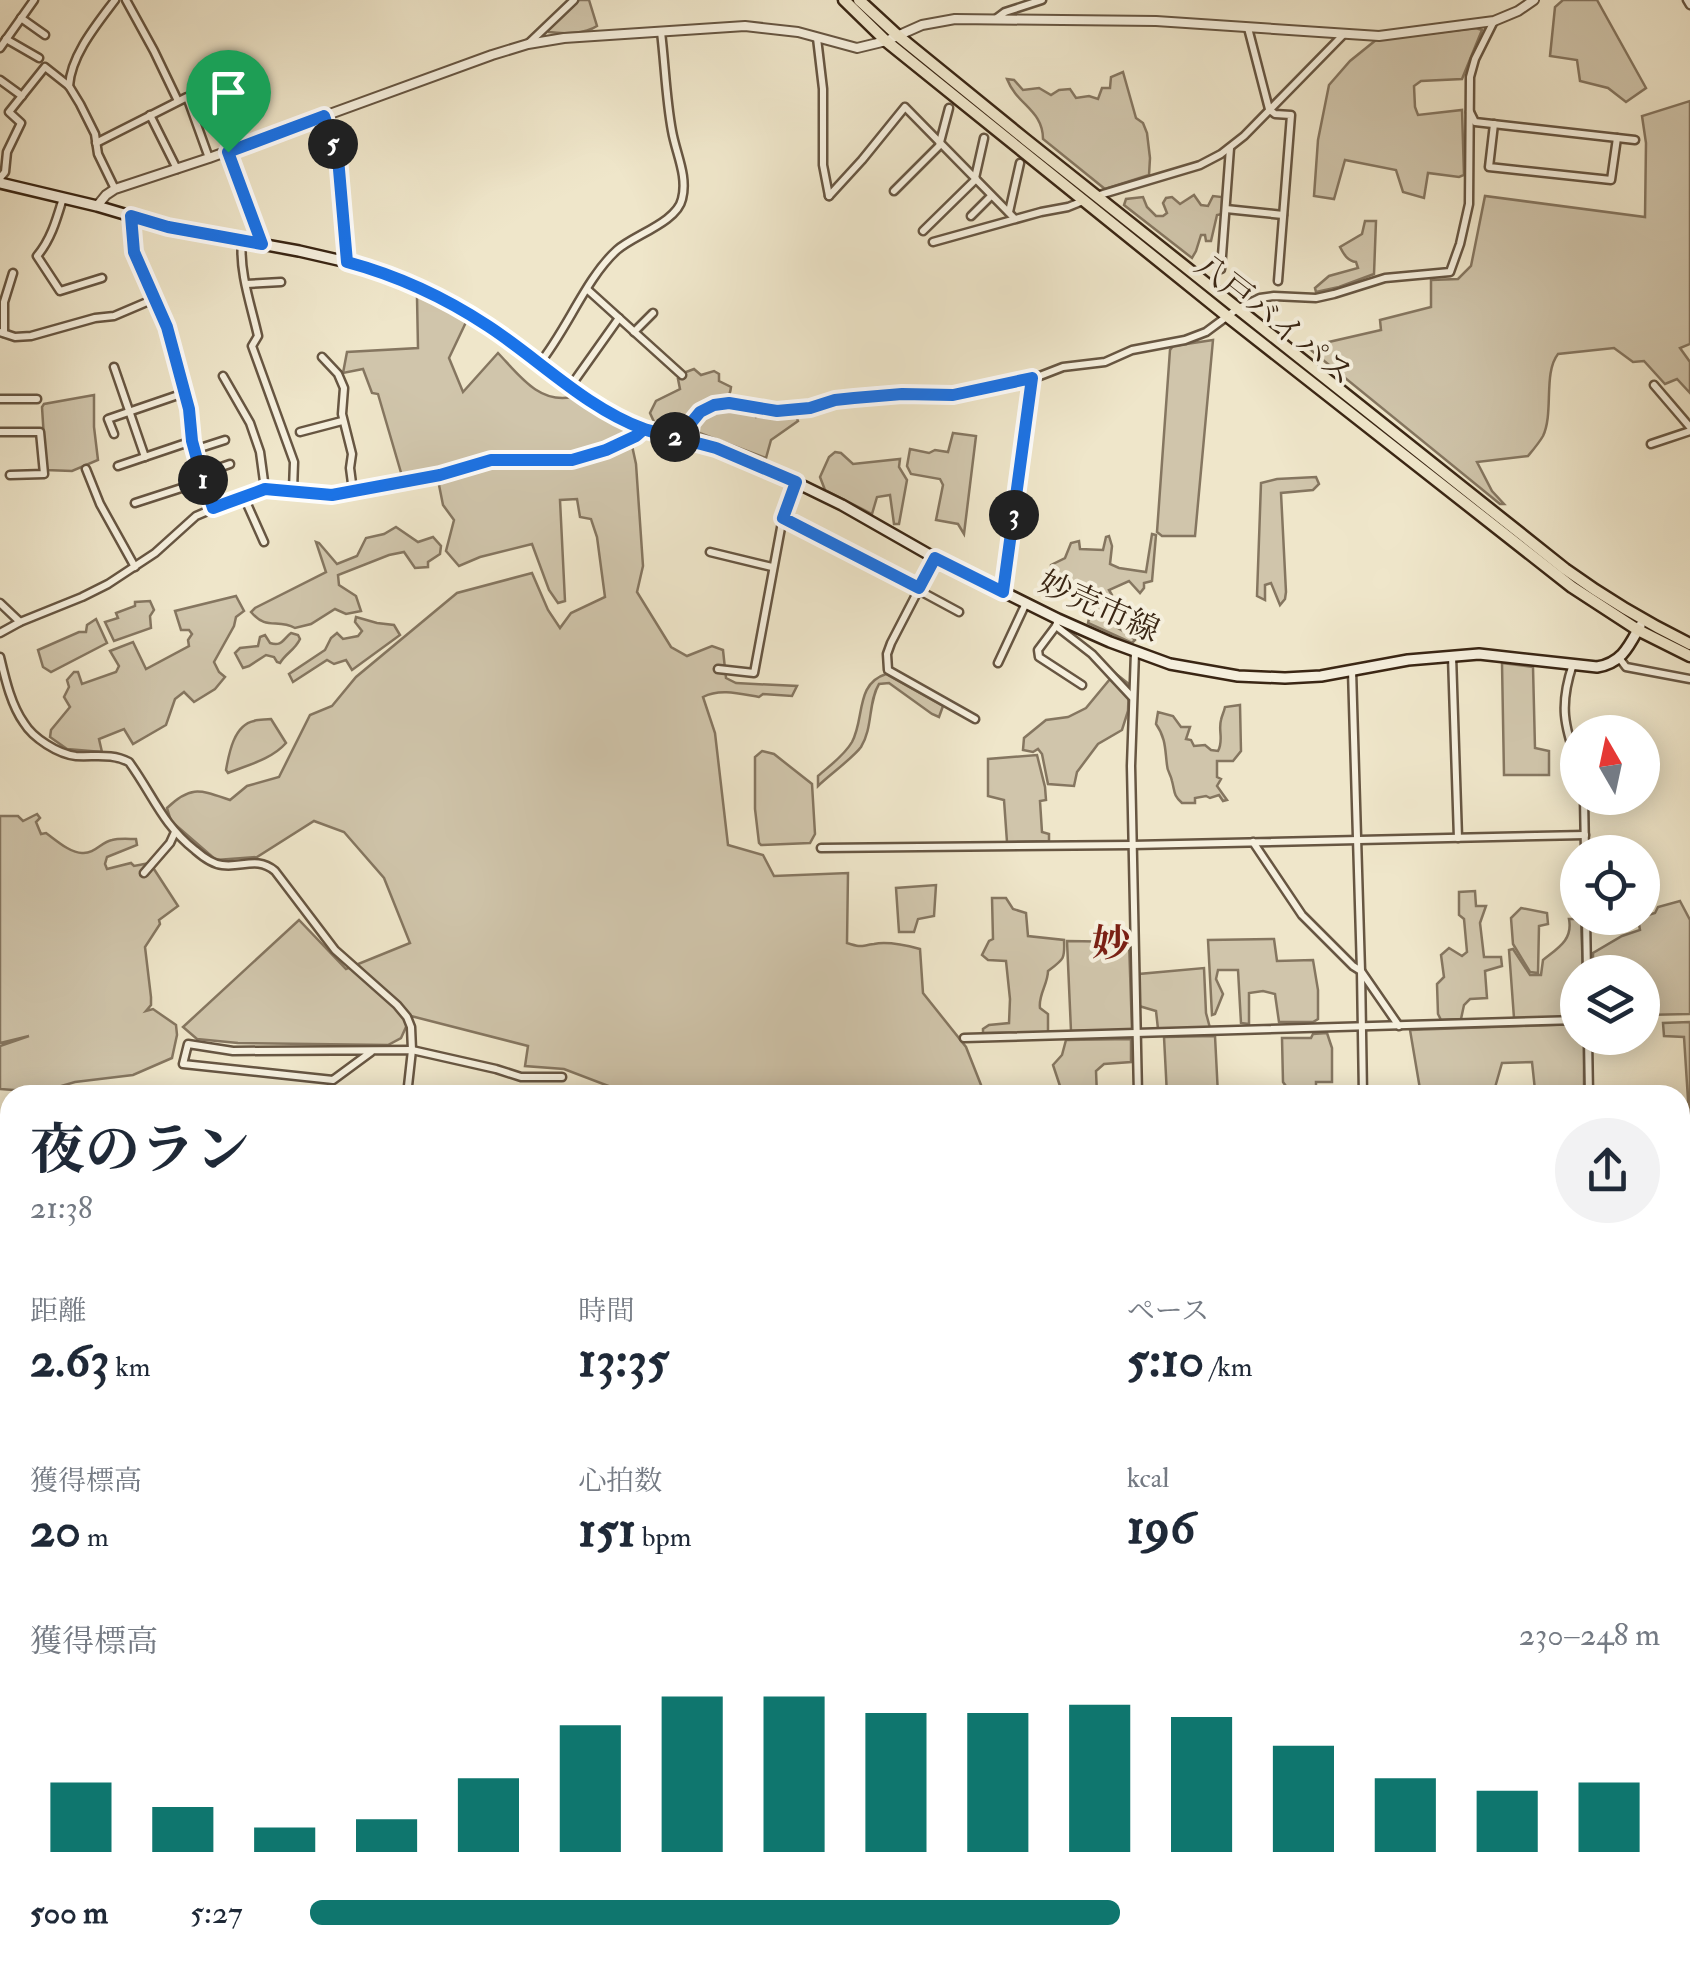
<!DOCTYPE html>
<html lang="ja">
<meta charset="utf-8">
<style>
:root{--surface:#fff;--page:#f2f2f3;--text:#1f2937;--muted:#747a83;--accent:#0f766e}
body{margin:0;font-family:"IM FELL Double Pica","Noto Serif JP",serif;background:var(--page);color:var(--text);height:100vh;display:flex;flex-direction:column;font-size:38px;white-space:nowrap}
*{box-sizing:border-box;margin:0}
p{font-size:32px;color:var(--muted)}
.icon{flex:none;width:55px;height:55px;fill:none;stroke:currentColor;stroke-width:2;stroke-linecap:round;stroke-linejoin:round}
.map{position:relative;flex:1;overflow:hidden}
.panel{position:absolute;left:0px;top:1085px;width:1690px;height:885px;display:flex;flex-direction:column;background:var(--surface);border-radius:30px 30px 0 0;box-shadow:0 5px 25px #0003}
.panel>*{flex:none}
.needle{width:65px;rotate:351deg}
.tools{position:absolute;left:1560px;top:715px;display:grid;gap:20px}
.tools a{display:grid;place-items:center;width:100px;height:100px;border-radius:50%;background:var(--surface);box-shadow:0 5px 25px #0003;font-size:50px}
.pin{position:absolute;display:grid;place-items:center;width:85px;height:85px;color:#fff;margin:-102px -42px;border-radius:50% 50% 50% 0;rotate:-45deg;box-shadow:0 0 10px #0007}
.pin .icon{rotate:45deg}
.km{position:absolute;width:50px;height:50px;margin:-25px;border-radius:50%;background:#222;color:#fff;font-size:28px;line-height:50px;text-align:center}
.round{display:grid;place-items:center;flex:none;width:105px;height:105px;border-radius:52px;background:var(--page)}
.overview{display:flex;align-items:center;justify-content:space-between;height:170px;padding:0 30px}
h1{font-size:55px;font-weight:700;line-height:75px}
.metrics{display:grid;grid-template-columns:repeat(3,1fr);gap:15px;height:170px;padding:10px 30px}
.metrics div{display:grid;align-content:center}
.metrics b{font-size:50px;font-weight:700}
.metrics small{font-size:28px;font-weight:400}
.metrics p{font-size:28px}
.chart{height:280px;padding:20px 30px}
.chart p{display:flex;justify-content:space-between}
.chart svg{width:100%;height:180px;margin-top:10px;stroke:var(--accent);stroke-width:6}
ul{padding:0 30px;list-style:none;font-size:32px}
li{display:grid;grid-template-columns:160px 120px 1fr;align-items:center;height:75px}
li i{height:25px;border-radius:12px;background:var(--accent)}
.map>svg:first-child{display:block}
</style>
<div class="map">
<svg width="1690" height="1970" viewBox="0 0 1690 1970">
<rect width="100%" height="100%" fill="#efe6ca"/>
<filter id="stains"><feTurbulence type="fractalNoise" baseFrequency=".002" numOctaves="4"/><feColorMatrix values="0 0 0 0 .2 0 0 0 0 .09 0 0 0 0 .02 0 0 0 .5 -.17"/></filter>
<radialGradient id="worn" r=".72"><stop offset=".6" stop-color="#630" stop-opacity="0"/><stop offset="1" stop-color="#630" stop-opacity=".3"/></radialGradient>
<!-- green -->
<g fill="#d0c5ab" stroke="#857660" stroke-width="2.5">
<path d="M579 0H589L597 26C585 34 563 34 549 32L548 30Z"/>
<polygon points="1563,0 1597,0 1646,88 1626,102 1608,88 1580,81 1577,60 1550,56 1555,7"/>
<polygon points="1476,28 1482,30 1462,79 1421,81 1414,86 1415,107 1418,115 1462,110 1464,175 1459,177 1428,173 1424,198 1403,192 1396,170 1345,160 1334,199 1314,196 1318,140 1329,85 1350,61 1376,40"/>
<path d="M1123 72 1136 118 1143 123 1147 133 1150 158 1149 175 1105 189 1043 139C1043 110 1017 105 1007 79L1014 80 1023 90 1039 88 1051 95 1059 90 1070 89 1076 98 1089 96 1098 99 1102 88H1110L1111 77Z"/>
<path d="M1690 101V344L1680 348 1690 362V393L1677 379 1665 384 1644 361 1633 362 1614 348 1558 354C1543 373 1554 413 1543 436 1539 443 1533 450 1528 456L1477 462 1492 491 1504 504H1500L1307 347 1381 330 1380 320 1431 307V280L1458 279 1471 266 1485 196 1645 217 1646 143 1642 116Z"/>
<polygon points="1194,195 1201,205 1208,206 1213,196 1222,197 1222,214 1217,215 1211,241 1206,241 1205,235 1201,235 1196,251 1192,258 1124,205 1126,199 1143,197 1147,207 1156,216 1163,216 1167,213 1163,203 1166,198 1172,197 1180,204"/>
<path d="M1365 221H1376L1374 274 1339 287 1316 292 1315 288 1329 276 1358 268 1356 262C1348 261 1344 255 1340 247L1362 234Z"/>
<path d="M426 296 467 320 449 358 463 392 498 353C519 375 539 404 572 397L626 428 627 437C604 452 570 459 543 458 530 458 517 455 503 457 469 461 437 476 402 476L378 394 372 393 363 369 343 373 347 352 418 348 417 297Z"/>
<polygon points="1213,340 1195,536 1162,536 1157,532 1170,350 1173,346"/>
<path d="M694 369 701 375 714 371 719 374V381L731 387C730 395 728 400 719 402L715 410 716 412 733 411 739 407 752 412 756 417 763 414H795L798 421 771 440 766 458 697 432 675 431 655 424 650 413 656 401 680 389 678 379H683L686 372Z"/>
<polygon points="94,395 94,427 98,460 72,471 46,470 42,407 44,404"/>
<polygon points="953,433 976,436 964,534 958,524 936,520 943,485 940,479 911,474 907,466 910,449 929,453 935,450 948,452"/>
<path d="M631 441 636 464 643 566 637 592 671 647 687 656 712 646 723 650 726 678 736 683 797 686 792 696 763 694 759 697C741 694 720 688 703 697L715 733 728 845 763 855 774 876 848 873 847 943C863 948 859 946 874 944 888 941 905 945 920 949L923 993 966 1047 985 1095H632L564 1069 525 1066 528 1046 411 1016 401 1038 388 1045 238 1043 197 1039 183 1027 299 920 346 969 410 943 384 878 344 832 314 821 257 857 216 860 171 821 167 808C191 785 200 790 230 800L247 786 279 777 310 715 332 706 356 677 457 593 532 573 548 610 560 628 571 613 605 597 597 537 591 519 580 517 577 499 560 500 565 601 558 603 549 590 532 544 480 557 459 566 446 551 454 520 443 505 438 480 489 465 542 466 589 460Z"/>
<polygon points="835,452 841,453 853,464 900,459 899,467 907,480 899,524 894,524 890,495 877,497 872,514 825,490 820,477 829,457"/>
<polygon points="1316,477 1319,484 1313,490 1281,493 1286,592 1285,599 1280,605 1271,583 1265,585 1265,600 1257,596 1261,483 1277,479"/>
<path d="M396 527 418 542 433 537 441 546 440 554 428 562V567L415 568 404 552 389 555 338 575 339 585 356 596 361 611 346 614 335 609 311 624 295 628C277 618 267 631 251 612L255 608 326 572 316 542 319 543 337 564 357 556 366 538 384 534Z"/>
<polygon points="1152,534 1156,535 1152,581 1144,583 1144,588 1140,593 1129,581 1109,590 1112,595 1108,611 1114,613 1109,623 1130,635 1135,640 1132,643 1088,623 1091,610 1091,595 1069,591 1065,585 1049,583 1051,565 1065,558 1071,543 1079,541 1080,549 1103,550 1106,537 1109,536 1112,546 1110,564 1119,568 1146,572"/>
<polygon points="236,596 244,611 236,617 234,626 214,662 219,672 225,677 215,689 194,702 184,692 175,699 166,725 133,744 124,729 99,739 102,752 67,749 50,737 51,730 70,707 64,697 69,687 67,680 74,672 78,672 82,684 116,672 119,666 110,651 133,642 146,669 189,646 188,640 192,634 189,630 181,630 175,611"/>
<polygon points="150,601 154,610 150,616 151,628 114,641 105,622 118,618 116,613 135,606 135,602"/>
<polygon points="356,617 377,623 394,625 400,635 352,670 346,660 334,664 327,660 293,682 289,674 325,650 331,638 337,633 343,639 358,636 362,631 355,622"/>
<polygon points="96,619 107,643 51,672 43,667 38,650 79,632 86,632 87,625"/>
<path d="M291 633 298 635 300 639C295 650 286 653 280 663L277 662 274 657 266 655 249 666 243 668 235 653 240 648 258 646 260 637 265 635 270 643C282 647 283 639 291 633Z"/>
<polygon points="1502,663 1533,667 1535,748 1549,751 1549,775 1504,775"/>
<polygon points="1115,673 1129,684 1128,711 1122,730 1098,744 1077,772 1074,786 1048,784 1042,754 1038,749 1033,752 1023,750 1024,738 1046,720 1068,717 1086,708"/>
<path d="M886 674 943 706 939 717 932 714 889 683 879 684C868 702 873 728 861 747 853 758 828 776 818 786V776C829 766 844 756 852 742 865 718 855 684 886 674Z"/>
<path d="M1240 705 1241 751 1233 761H1217V777L1221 779 1217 786 1227 800 1223 801 1219 795 1210 798 1206 796 1195 798V803H1182C1173 795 1175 792 1172 781 1171 775 1167 771 1167 765 1165 750 1166 738 1156 724L1158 712 1173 716 1181 727H1190L1186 739 1191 740 1194 746 1205 745 1211 750 1218 751C1224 740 1218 731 1221 720 1222 715 1224 712 1225 707Z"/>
<path d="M271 719 286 743C272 759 248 765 228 773L226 770C229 753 234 725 254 721 259 719 265 720 271 719Z"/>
<polygon points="762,751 774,754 812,784 815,834 810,843 761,845 759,843 755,809 755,757"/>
<polygon points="1037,755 1045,787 1046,800 1040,801 1042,832 1049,834 1049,841 1007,842 1004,800 988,796 988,759"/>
<path d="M37 814 40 818 36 822 41 834 46 833C56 840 70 853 82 853 95 854 101 842 112 840 119 838 129 839 136 839L137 845 107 857 105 864 107 869 131 863 134 866 150 863 178 906 159 920 160 924 145 947 151 997V1005L146 1011 153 1009 176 1025 177 1035 172 1058 133 1075 75 1082 41 1092 0 1089V1046L29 1036 0 1043V816H18L23 821Z"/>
<polygon points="936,885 934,916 918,919 914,932 899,932 896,888"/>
<polygon points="1475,891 1476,906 1486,906 1480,923 1484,957 1501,957 1502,966 1485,971 1487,998 1470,999 1464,1005 1461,1019 1441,1020 1438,1014 1437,984 1444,977 1441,955 1449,948 1462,956 1467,952 1464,919 1459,915 1459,892"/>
<path d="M992 898H1006L1013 909 1026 913 1028 936 1064 940C1065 959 1064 959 1048 971 1048 984 1038 995 1040 1008L1048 1014V1032L983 1033V1029L989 1025 1009 1023 1010 999 1006 961 988 960 982 955 989 941 993 939Z"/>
<polygon points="1680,901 1690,920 1690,1014 1643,1015 1642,972 1593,972 1593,953 1622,936 1640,930 1638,918 1655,913 1658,907"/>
<polygon points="1521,908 1547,913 1548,924 1539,926 1538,973 1530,972 1513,944 1511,918"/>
<path d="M1569 919H1581L1583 972H1578L1577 1017 1514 1018 1509 950 1513 949 1530 975H1541L1543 960C1558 948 1573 940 1569 919Z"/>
<polygon points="1274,939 1277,961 1313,960 1318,990 1318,1019 1313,1022 1279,1022 1275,994 1263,991 1249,993 1249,1024 1241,1023 1238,970 1218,970 1216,979 1223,994 1215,1014 1212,1015 1208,940"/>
<polygon points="1067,941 1129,942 1132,1030 1071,1031"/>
<polygon points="1204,968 1206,1013 1210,1028 1158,1029 1156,1011 1139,1006 1139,974"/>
<polygon points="1690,1022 1690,1131 1684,1037 1664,1036 1663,1023"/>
<polygon points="1577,1024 1578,1038 1584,1038 1584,1092 1535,1090 1532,1062 1502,1063 1494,1091 1473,1091 1469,1095 1421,1095 1410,1030"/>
<polygon points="1327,1033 1332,1048 1332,1082 1316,1082 1316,1095 1288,1095 1288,1089 1283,1082 1282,1038 1311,1038 1313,1034"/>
<polygon points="1215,1036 1218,1095 1167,1095 1164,1037"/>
<polygon points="1131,1039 1131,1062 1104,1064 1096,1071 1097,1095 1059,1095 1060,1086 1053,1065 1062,1055 1066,1040"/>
<polygon points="10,1140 10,1446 0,1447 0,1141"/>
<polygon points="1690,1214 1690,1296 1680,1290 1680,1222"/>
<polygon points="1680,1347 1690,1360 1690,1447 1680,1448"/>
<polygon points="1680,1457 1690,1458 1690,1970 86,1970 87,1960 1680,1960"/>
<polygon points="0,1552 10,1556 10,1960 13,1960 15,1970 0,1970"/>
</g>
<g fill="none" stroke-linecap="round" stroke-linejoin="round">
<!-- river -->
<g stroke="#b1a58c" stroke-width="12">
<polyline points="0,1509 10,1509"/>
<polyline points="784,1960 788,1970"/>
</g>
<defs>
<g id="minor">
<polyline points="126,0 154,51 178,101"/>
<polyline points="1687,0 1690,5"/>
<polyline points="21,18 45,35"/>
<polyline points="997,18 1005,12 1042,0"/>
<polyline points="1248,28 1269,109"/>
<polyline points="817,38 823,89 823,165 829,196"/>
<polyline points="6,39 39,58"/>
<polyline points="529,43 574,0"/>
<polyline points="0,48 34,0"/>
<polyline points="0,80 22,96"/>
<path d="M69 86C71 55 97 24 115 0"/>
<polyline points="1270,110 1275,114 1291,115 1278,281"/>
<polyline points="1470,112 1475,122 1635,140"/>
<polyline points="150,115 177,169"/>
<polyline points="324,116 338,158 347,262"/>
<polyline points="1494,124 1489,167 1611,180 1617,138"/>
<polyline points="96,143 187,97 209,158"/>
<polyline points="228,152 262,244"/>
<polyline points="0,178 5,172 7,152 21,123 9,112 45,67 69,86 80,104 95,134 98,154 115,189"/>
<polyline points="975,178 984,138"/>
<polyline points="894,191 939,146 949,108"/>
<polyline points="829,196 862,160 905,107 1015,219"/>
<polyline points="1096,196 1200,165 1221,154 1244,136 1343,35"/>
<path d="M63 198C57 218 51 240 37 256L60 291 102 278"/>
<polyline points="1226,209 1283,215"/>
<polyline points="1009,212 1020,163"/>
<polyline points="131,216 134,252 167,327 189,409 192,441 198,463 213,508"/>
<polyline points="971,216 991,196"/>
<polyline points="923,231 976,179"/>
<path d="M242 241C239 272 251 305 258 336L252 346 294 462 293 490"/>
<polyline points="933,242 1041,212 1068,207 1083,201"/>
<polyline points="1221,269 1230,148"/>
<polyline points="246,284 281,282"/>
<polyline points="588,290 682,375"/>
<polyline points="0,332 15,337 31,336 95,318 114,316 154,299"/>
<polyline points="634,332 653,313"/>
<polyline points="4,333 4,302 13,273"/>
<polyline points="322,357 338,374 344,388 342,414 352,454 350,468 353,491"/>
<path d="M539 364C567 330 586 278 617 250 634 235 677 222 682 199 688 176 676 154 672 131 666 99 665 65 661 32"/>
<polyline points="114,367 145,457"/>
<polyline points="223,376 250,423 260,452 265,489"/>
<polyline points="1654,385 1690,427"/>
<polyline points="570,387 619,318"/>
<polyline points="0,399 37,399"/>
<polyline points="0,432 40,432 44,474 10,475"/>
<polyline points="300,432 342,421"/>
<polyline points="114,434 108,419 184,393"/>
<polyline points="689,440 691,423 700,412 714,405 729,403 777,411 810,408 835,400 854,398 902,394 953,395 980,390 1032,379 1063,367 1105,362 1132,350 1185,340 1206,332 1237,309 1260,298 1274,296 1316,298 1334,294 1385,278 1450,272 1460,244 1469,204 1470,77 1475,59 1494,21"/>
<polyline points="1651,444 1690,431"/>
<polyline points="194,450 225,440"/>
<polyline points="118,466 192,441"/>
<polyline points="86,469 100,504 135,567"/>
<polyline points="201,474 230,464"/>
<polyline points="243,495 264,542"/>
<polyline points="135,503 203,481"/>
<polyline points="783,517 959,612"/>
<polyline points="710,552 772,567"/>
<polyline points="935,558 891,643 887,654 888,670 975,719"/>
<polyline points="1003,592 1032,379"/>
<polyline points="0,603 20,622"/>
<polyline points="1058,619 1056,626 1092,654 1132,697"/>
<polyline points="1056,626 1038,650 1039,657 1082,685"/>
<polyline points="0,633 20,622 82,597 108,584 155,553 196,516 255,491 265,489 293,490 332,495 440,475 491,461 572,460 606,450 636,435 644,429"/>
<polyline points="1135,652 1131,766 1138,1095"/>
<polyline points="1452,656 1458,838"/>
<path d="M0 657C5 678 11 705 24 723 33 738 58 754 76 756 95 757 112 753 129 762 153 795 162 824 195 850 203 857 212 864 222 865 242 868 257 856 275 871L335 950 397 1005 407 1017 411 1027 412 1050 407 1095"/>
<polyline points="1620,659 1626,667 1690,679"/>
<polyline points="998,663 1026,603"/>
<path d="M1573 664C1559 705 1564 726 1578 765"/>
<polyline points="718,669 754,673 783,517 797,482"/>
<polyline points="1352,670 1361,971 1363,1095"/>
<polyline points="1584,798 1585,852"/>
<polyline points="1253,842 1302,915 1353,966 1361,971 1399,1026"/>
<polyline points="821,848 1132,845 1585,835"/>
<polyline points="144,873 170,843 175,832"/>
<polyline points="1586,918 1587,972"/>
<polyline points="964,1038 1578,1020"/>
<polyline points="1588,1038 1589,1095"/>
<polyline points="371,1052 333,1080 183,1064 188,1044 233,1051 412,1050 496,1069 521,1077 562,1077"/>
<polyline points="1680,1148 1690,1142"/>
<polyline points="1680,1210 1690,1204"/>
<polyline points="1680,1338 1690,1351"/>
<polyline points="0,1578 10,1578"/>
<polyline points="799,1960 804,1970"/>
</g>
<g id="tertiary">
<polyline points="97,206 106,195 115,189 209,158 492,55 528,44 564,38 745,26 798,32 857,48 886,41 922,25 955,19 1156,21 1379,36 1494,21 1518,11 1534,0"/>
<polyline points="200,1960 217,1970"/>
<polyline points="46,1970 57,1960"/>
</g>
<path id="secondary" d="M0 183 97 206 168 227 299 251 347 262 407 281 466 312 493 329 570 387 607 410 644 429 716 448 752 461 842 505 935 558 1058 619 1110 642 1170 664 1238 676 1285 678 1321 676 1408 660 1479 654 1597 667C1622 663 1629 646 1640 626"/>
<g id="trunk">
<polyline points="844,0 886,41 1227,316 1572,587 1638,630 1690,656"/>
<path d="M859 0 897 35 1026 140 1565 569C1605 598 1645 622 1690 644"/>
</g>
<g id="motorway">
<polyline points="0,1124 10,1123"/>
<polyline points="1680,1165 1690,1160"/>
<polyline points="1680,1174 1690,1169"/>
<polyline points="1680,1185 1690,1180"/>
</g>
</defs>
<!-- minor casing -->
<use href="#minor" stroke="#675642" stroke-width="11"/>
<!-- tertiary casing -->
<use href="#tertiary" stroke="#675642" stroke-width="12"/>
<!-- secondary casing -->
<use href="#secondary" stroke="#3a2614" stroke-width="14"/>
<!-- trunk casing -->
<use href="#trunk" stroke="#3a2614" stroke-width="15"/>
<!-- motorway casing -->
<use href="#motorway" stroke="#3a2614" stroke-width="16"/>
<!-- minor -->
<use href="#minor" stroke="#f5efdd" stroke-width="6"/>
<!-- tertiary -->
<use href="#tertiary" stroke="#f5efdd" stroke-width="8"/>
<!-- secondary -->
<use href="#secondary" stroke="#f5efdd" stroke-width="9"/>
<!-- trunk -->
<use href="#trunk" stroke="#efe6ca" stroke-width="10"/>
<!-- motorway -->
<use href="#motorway" stroke="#efe6ca" stroke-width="11"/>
</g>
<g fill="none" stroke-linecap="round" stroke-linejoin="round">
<defs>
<path id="route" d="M228 152 262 244 168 227 131 216 134 252 167 327 189 409 192 441 198 463 213 508 265 489 332 495 440 475 491 460H572L606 450 636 436 644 429 716 448 796 482 783 518 919 588 935 558 1003 592 1032 378 953 395 902 394 854 398 835 400 810 408 777 411 729 403 714 405 700 412 691 423 689 440C674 437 658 434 644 429 585 407 540 360 488 326 444 297 399 276 347 262L338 158 324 116 228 152"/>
</defs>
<!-- route casing -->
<use href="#route" stroke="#fff" stroke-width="20"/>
<!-- route -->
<use href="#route" stroke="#1a73e8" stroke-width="12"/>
</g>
<g text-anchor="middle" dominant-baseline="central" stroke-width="8" stroke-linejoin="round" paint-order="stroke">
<!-- street labels -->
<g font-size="32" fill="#3a2614" stroke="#f5efdd">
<text transform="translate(1274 320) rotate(38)">八戸バイパス</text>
<text transform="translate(1099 607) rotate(24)">妙売市線</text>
</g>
<!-- quarter labels -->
<g font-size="38" font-weight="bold" fill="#7a1f14" stroke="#f5efdd">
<text x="1111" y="944">妙</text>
</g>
</g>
<rect width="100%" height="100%" filter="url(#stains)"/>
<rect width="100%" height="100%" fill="url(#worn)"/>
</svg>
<div class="tools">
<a><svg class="needle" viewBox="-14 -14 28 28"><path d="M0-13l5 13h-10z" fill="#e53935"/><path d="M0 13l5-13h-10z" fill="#747a83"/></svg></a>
<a><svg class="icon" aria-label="locate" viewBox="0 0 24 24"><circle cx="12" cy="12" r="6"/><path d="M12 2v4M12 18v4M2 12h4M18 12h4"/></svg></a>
<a><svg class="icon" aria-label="layers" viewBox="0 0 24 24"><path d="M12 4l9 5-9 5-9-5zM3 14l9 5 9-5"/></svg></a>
</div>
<div class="pin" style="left:228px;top:152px;background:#1e9e55"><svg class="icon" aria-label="arrive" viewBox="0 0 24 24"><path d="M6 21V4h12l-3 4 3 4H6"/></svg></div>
<b class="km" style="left:203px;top:480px">1</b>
<b class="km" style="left:675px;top:437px">2</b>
<b class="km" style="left:1014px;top:515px">3</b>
<b class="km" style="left:333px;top:144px">5</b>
<section class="panel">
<div class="overview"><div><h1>夜のラン</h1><p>21:38</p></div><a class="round"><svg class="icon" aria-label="share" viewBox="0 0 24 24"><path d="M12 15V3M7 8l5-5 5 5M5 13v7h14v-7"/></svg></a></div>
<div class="metrics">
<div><p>距離</p><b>2.63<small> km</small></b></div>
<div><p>時間</p><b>13:35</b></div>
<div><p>ペース</p><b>5:10<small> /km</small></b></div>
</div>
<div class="metrics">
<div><p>獲得標高</p><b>20<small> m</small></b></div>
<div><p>心拍数</p><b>151<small> bpm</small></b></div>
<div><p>kcal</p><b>196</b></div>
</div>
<div class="chart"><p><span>獲得標高</span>230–248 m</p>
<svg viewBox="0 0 160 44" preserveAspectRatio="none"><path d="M5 44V27M15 44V33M25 44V38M35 44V36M45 44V26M55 44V13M65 44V6M75 44V6M85 44V10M95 44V10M105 44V8M115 44V11M125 44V18M135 44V26M145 44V29M155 44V27"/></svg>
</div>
<ul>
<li><b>500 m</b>5:27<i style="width:60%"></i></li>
</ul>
</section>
</div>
